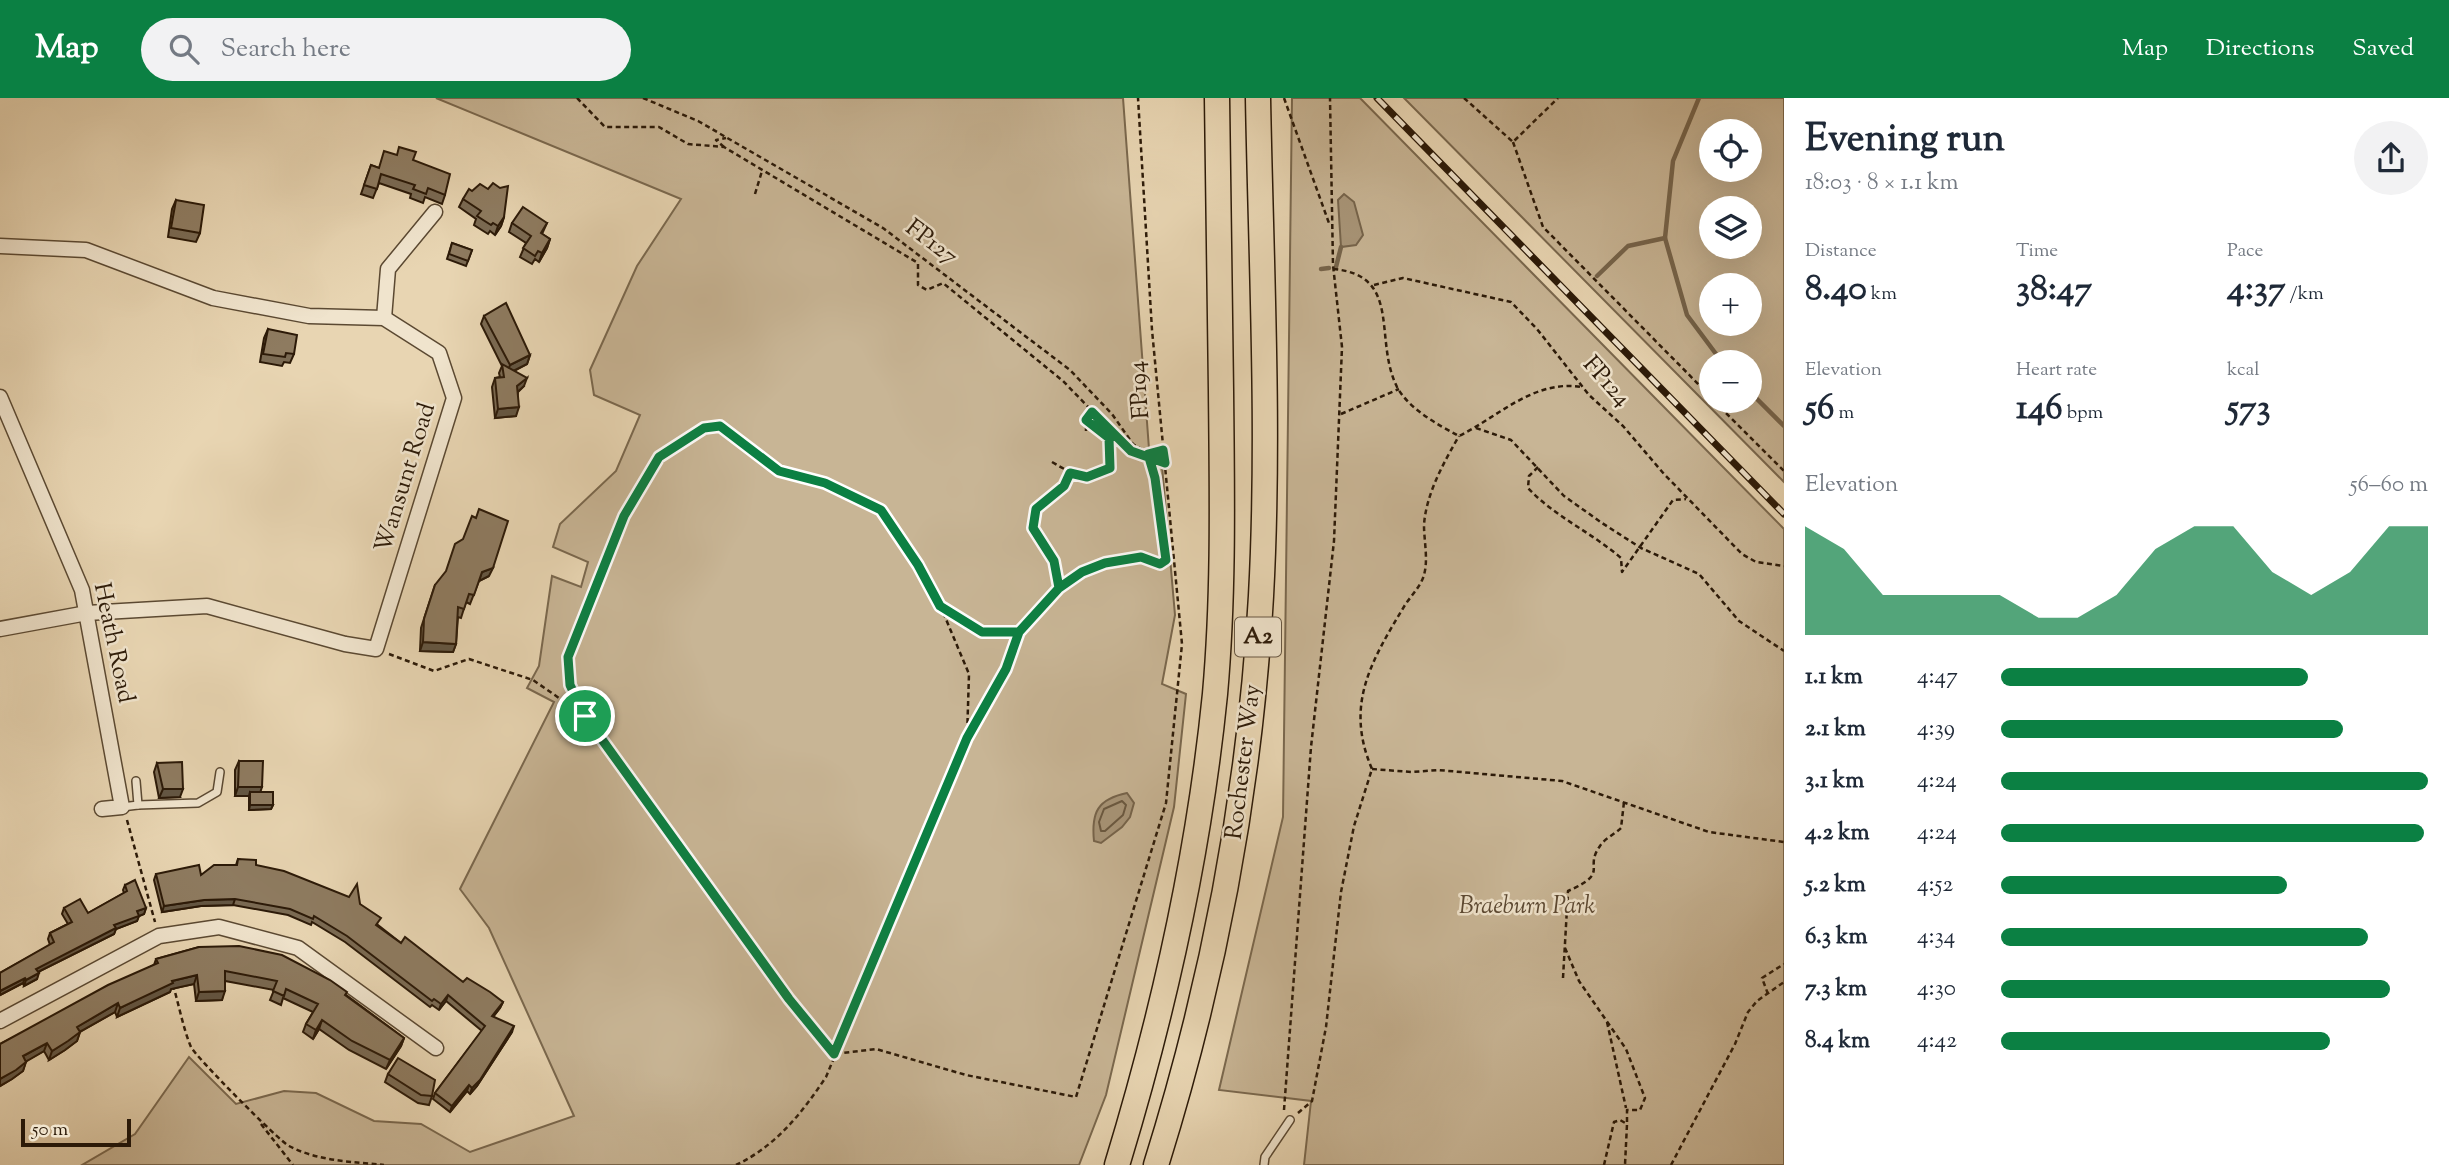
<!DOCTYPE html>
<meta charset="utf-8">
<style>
:root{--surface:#fff;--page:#f2f2f3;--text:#1f2937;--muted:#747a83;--accent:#0b8043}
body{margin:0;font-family:"Sorts Mill Goudy",serif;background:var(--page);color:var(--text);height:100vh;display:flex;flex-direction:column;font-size:26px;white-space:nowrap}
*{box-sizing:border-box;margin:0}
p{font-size:23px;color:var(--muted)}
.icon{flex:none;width:38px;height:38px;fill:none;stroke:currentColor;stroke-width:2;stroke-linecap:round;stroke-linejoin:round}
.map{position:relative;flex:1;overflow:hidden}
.side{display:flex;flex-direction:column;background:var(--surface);width:665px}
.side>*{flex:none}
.controls{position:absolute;left:1699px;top:21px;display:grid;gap:14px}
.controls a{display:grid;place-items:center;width:63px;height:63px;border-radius:50%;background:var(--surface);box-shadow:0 7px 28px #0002;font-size:35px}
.scale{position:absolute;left:21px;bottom:18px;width:110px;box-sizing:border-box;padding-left:7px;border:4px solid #2c1a08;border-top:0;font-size:19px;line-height:24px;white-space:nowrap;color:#2c1a08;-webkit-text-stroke:5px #f0e4cd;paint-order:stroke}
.pin{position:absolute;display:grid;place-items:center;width:60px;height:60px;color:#fff;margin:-30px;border:4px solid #fff;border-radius:50%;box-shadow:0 2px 7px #0007}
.round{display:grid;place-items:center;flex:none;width:74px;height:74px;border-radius:37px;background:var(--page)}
.overview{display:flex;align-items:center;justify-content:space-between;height:119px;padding:0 21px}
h1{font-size:38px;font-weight:800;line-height:52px}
.stats{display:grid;grid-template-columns:repeat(3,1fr);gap:10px;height:119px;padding:7px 21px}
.stats div{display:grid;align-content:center}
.stats b{font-size:35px;font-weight:800}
.stats small{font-size:19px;font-weight:400}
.stats p{font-size:19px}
.chart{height:196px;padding:14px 21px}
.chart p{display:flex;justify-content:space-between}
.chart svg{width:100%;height:126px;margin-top:7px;fill:var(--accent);opacity:.7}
ul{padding:0 21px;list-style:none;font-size:23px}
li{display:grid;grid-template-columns:112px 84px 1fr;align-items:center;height:52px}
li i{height:18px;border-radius:9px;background:var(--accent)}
header{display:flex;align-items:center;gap:42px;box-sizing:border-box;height:98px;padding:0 35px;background:var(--accent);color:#fff}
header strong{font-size:33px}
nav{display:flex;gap:38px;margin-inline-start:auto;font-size:24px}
.search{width:490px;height:63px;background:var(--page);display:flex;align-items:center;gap:18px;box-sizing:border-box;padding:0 24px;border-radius:38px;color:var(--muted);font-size:26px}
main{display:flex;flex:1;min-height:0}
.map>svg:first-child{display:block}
</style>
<header>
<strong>Map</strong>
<div class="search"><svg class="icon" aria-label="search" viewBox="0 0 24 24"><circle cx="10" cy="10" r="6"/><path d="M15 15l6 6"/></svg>Search here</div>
<nav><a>Map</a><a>Directions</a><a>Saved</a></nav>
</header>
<main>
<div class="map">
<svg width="1784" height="1067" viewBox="0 0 1784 1067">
<rect width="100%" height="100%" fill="#e8d5b2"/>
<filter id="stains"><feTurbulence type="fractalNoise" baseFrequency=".00286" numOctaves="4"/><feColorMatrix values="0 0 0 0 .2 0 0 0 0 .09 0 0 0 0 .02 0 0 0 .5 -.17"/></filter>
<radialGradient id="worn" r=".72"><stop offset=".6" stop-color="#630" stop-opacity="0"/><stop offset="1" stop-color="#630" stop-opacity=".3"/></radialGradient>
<!-- green -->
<g fill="#c8b595" stroke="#7a684e" stroke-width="2" fill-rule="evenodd">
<polygon points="436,0 1123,0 1149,351 1162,368 1175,517 1162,586 1186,596 1174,709 1106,997 1079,1067 82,1067 135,1036 189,959 236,1006 284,993 316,995 374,1023 421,1026 470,1054 574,1018 489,830 460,791 554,604 527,590 539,568 552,478 581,489 588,464 553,449 560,426 616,373 640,317 594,297 590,272 637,168 681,101"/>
<polygon points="1292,0 1360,0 1784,431 1784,1067 1304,1067 1311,1003 1219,992 1283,719"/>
<path d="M1404 0H1784V384ZM1712 33H1750V72H1712ZM1712 110H1750V149H1712ZM1712 187H1750V226H1712ZM1712 264H1750V303H1712Z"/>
</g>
<!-- water -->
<g fill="#a89578" stroke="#76644b" stroke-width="2">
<polygon points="1344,96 1354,104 1363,137 1356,147 1341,149 1338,102"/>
<path d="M1127 695 1134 705 1130 719 1122 729 1101 745 1094 743C1091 714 1098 701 1127 695Z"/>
</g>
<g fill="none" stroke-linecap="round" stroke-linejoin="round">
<!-- shore -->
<polygon stroke="#6a5840" stroke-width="2" points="1122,703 1126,707 1123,717 1105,733 1101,733 1099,724 1104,711"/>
<!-- stream -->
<g stroke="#76644b" stroke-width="4.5">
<polyline points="1699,0 1673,63 1665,140 1687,217 1722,264"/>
<polyline points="1336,169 1341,149"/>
<polyline points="1321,171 1329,170"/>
<polyline points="1597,178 1628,148 1665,140"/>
<polyline points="1750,294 1784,328"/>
</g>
<defs>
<g id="service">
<polyline points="138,707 198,705 217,694 220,674"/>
<polyline points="122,709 138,707 136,683"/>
<polyline points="1264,1067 1265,1059 1290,1022"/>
</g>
<g id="minor">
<polyline points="0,148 86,152 213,200 309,218 384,220 439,255 454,300 376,551 345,546 207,508 87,515 0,531"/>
<polyline points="384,220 388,171 435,114"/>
<polyline points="0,299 82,492 122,709 102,711"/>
<polyline points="0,923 159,838 219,829 298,850 436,950"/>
</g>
<g id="trunk">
<path d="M1117 1067C1164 913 1199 756 1215 596 1224 495 1222 394 1221 293 1220 195 1218 98 1217 0"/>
<path d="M1156 1067C1214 882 1250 693 1261 498 1270 333 1261 166 1258 0"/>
</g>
</defs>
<!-- service casing -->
<use href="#service" stroke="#5b4932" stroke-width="10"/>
<!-- minor casing -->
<use href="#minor" stroke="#5b4932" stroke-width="17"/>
<!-- trunk casing -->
<use href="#trunk" stroke="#2c1a08" stroke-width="27"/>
<!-- path -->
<g stroke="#2c1a08" stroke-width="2.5" stroke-dasharray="5 3.5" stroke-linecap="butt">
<polyline points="577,0 605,29 659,29 688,46 724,49 918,165 918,187 927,192 943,185 1063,283 1131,353 1148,356 1163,352"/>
<polyline points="643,0 698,23 883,130 1070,272 1112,316 1133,346 1165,365"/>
<polyline points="1284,0 1330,128"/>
<polyline points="1464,0 1513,44 1558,0"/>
<polyline points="1513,44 1543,129 1712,300"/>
<polyline points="724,49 716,42 726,40"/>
<polyline points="755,96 762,73"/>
<path d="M1333 171C1403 177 1373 241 1397 289 1409 311 1438 327 1459 338 1498 319 1534 281 1582 289"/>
<polyline points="1374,187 1403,180 1511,204 1537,231 1589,297 1623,328 1664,376 1742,456 1756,464 1784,468"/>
<polyline points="1714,303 1784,373"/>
<polyline points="1341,316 1399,291"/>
<polyline points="1476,330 1511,342 1564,398 1602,425 1641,450 1699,476 1739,523 1784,553"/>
<polyline points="1086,333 1086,322"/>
<path d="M1052 364C1077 379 1083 380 1110 370L1109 340 1086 322 1092 314"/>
<path d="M1538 369 1529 378 1528 390C1555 419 1591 434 1621 460L1622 474 1673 402 1686 401"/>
<polyline points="1059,490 1054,463 1033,430 1036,411 1064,388 1070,375"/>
<polyline points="943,509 982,534 1019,535"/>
<polyline points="389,556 434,573 469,561 533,582 585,618 789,901 834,956 876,951 966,977 1076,999 1166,705 1182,546 1152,232 1138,0"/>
<path d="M584 616 570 587 568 559 624 418 659 359 704 330 720 328 779 373 825 385 881 412 918 467 940 507 969 576 967 640 826 979C802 1015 776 1048 736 1067"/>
<path d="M968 637C980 616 994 595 1005 572 1012 560 1013 544 1021 533 1053 489 1104 446 1160 466L1165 462 1155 380 1148 356"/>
<polyline points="1372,671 1412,674 1438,672 1562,683 1709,734 1784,744"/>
<polyline points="127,722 155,824"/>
<polyline points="1565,850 1579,883 1626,951 1645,1000 1640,1012 1627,1012 1627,1026"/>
<path d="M1563 880 1568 793C1611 774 1583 771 1600 748 1604 741 1615 736 1621 730L1624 704"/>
<path d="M173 887C179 907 183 930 191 949 195 958 279 1043 289 1048 317 1063 354 1064 384 1067"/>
<polyline points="1768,896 1762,880 1784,866"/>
<polyline points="1607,924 1626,1010"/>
<polyline points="1284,1012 1311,649 1334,443 1342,249 1333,167 1330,0"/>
<path d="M1298 1015 1312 1003 1326 929 1341 794 1354 728 1372 671C1344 606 1372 562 1405 507 1411 498 1419 490 1423 480 1429 464 1424 444 1424 427 1426 396 1444 364 1459 338"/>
<polyline points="261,1026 293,1067"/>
<polyline points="1604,1067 1614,1024 1620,1022 1627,1026 1625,1067"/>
<polyline points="1671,1067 1735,946 1748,914 1757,903 1784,884"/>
</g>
<!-- service -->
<use href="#service" stroke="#f0e4cd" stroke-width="7"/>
<!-- minor -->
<use href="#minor" stroke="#f0e4cd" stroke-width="14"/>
<!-- trunk -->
<use href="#trunk" stroke="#e8d5b2" stroke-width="24"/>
<defs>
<polyline id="rail" points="1377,0 1784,416"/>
</defs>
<!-- rail casing -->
<use href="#rail" stroke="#2c1a08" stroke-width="7"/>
<!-- rail -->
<use href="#rail" stroke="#f0e4cd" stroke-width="4.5" stroke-dasharray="13" stroke-linecap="butt"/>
</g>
<!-- wall -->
<g fill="#7a6a53" stroke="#2c1a08" stroke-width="2">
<polygon points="413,62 445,97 442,106 425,99 423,105 410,100 411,96 379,85 373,100 361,96 371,67 379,70"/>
<polygon points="463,101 504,119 501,128 495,137 490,133 488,136 474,127 476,121 459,109"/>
<polygon points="176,102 200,135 196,144 168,139 172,111"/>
<polygon points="512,125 547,125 542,136 550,141 547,150 539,164 535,161 532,166 520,159 526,145 509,134"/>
<polygon points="452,145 472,152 466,168 447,161"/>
<polygon points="484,218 530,257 527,266 514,273 524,288 518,294 516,318 495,320 492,289 495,280 500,279 499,275 502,268 481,226"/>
<polygon points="268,231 294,256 290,265 284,264 282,268 260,264 264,240"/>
<polygon points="489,478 479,483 470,506 466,504 461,520 458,519 456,546 453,554 420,553 421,530 435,487"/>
<polygon points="239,663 261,694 273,707 271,711 249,712 249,698 235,698 235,672"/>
<polygon points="157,665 180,699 159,700 154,674"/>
<polygon points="238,761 360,806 378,827 401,845 463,884 503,904 500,910 493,919 512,934 477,988 470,996 467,993 450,1014 433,1001 435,995 482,933 446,903 439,912 432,907 430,909 345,844 312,824 311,827 288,817 233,807 201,808 162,814 154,782 156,776 201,777 236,767"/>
<polygon points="125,787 146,810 144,816 139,818 137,823 116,831 114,836 38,874 37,881 24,888 23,885 0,897 0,875 50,847 48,841 50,835 68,826 62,816 64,810 88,815 124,795 123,792"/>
<polygon points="199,849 346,897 404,940 401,948 386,971 349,952 319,931 313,941 303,934 306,926 313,914 283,900 281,907 270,902 274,892 225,883 222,902 196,903 194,886 171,891 170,894 117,919 115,914 80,934 77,943 65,952 49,962 44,953 26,963 23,973 12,981 0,988 0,946 154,867 156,861"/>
<polygon points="388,976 432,998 429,1007 418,1005 385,984"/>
</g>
<!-- shaded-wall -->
<g fill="#635643" stroke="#2c1a08" stroke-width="2">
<polygon points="504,119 501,128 495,137 498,128"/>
<polygon points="550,141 547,150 539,164 542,155"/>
<polygon points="530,257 527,266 507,276 510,267"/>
<polygon points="527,280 524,288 514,297 517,288"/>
<polygon points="519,309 516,318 495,320 498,311"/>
<polygon points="493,470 489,478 479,483 482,474"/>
<polygon points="423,544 456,546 453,554 420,553"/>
<polygon points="238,689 262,689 259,698 250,694 249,698 235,698"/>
<polygon points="163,691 183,691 180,699 159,700"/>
<polygon points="250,707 273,707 271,711 249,712"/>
<polygon points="235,801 233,807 201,808 162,814 164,808 204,802"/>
<polygon points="146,810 144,816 139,818 137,823 116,831 114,836 34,876 36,871 137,813"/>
<polygon points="39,875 37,881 24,888 26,882"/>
<polygon points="197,877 194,886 171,891 170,894 117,919 120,910 172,883"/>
<polygon points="25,880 23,885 0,897 0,893"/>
<polygon points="225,893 222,902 196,903 199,894"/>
<polygon points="448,897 446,903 439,912 441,906"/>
<polygon points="503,904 500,910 489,924 492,918"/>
<polygon points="118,905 115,914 74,937 77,929"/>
<polygon points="322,922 319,931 313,941 316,932"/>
<polygon points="514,928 512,934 477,988 470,996 472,990"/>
<polygon points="80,934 77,943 65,952 49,962 52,953"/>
<polygon points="404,940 401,948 386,971 390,962"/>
<polygon points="47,945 44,953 20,967 23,958"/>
<polygon points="26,964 23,973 12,981 0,988 0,981"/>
<polygon points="469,987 467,993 450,1014 452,1008"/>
</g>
<!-- building -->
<g fill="#8e7b60" stroke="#2c1a08" stroke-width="2">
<polygon points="399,49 416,54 413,62 450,76 445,97 428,90 426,96 413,91 415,87 381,76 377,91 364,87 371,67 379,70 384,53 397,57"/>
<polygon points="493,85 500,90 508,88 504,119 498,128 493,125 491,127 477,118 481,113 463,101 469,91 472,93 480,86 488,91"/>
<polygon points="176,102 204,107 200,135 171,130"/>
<polygon points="523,109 547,125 541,135 550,141 542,155 538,153 535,158 523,150 531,138 512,125"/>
<polygon points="452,145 472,152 468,163 449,156"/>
<polygon points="506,205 530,257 510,267 484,218"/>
<polygon points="268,231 297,237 294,256 286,255 285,259 263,256"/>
<polygon points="502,266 527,280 517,288 519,309 498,311 495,280 504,279"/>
<polygon points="479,411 508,423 493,470 482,474 474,497 469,496 464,511 458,509 456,546 423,544 424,521 435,487 446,473 455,446 463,441 472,418 476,420"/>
<polygon points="239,663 263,663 262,689 238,689"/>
<polygon points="182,664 183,691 163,691 157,665"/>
<rect x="250" y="694" width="23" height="13"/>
<polygon points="238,761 256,762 256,767 284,773 349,799 357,786 360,806 381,820 376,827 401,845 405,839 463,884 467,880 490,894 503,904 492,918 514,928 480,982 472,990 469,987 452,1008 435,995 485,928 448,897 441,906 434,901 432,903 347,838 314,818 313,821 290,811 235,801 204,802 164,808 156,776 199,767 201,777 214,767 237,767"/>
<polygon points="135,782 146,810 137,813 139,818 114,827 116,830 36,871 39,875 26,882 25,880 0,893 0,875 54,844 50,835 72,824 64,810 80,801 88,815 127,793 125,787"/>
<polygon points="239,848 282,857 330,882 347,894 345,897 404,940 390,962 352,943 322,922 316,932 306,926 318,906 286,891 284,898 273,893 277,883 225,873 225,893 199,894 197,877 172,883 173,885 120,910 118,905 77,929 80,934 68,943 52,953 47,945 23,958 26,964 16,972 0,981 0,946 108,887 158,865 156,861 199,849"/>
<polygon points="398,960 435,982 432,998 421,997 388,976"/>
</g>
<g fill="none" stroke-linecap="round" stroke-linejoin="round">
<defs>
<polyline id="route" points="585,618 789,901 834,956 967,640 1006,571 1019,534 1059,490 1082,474 1105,465 1141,459 1160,466 1166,462 1155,380 1148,356 1163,352 1165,365 1131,353 1092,314 1086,322 1109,340 1110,370 1087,379 1070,375 1064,388 1036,411 1033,430 1054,463 1059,490 1019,534 982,534 940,508 918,467 881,412 825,385 779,373 720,328 704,330 659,359 624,418 568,559 570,587 585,618"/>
</defs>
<!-- route casing -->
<use href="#route" stroke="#fff" stroke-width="14"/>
<!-- route -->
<use href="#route" stroke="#0b8043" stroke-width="9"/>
</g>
<g text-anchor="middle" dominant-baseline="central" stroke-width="5" stroke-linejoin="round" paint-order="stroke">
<!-- shield labels -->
<rect fill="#f0e4cd" stroke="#675743" stroke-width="2" x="1235" y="519.5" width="46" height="39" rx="5"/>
<g font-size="23" font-weight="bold" fill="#2c1a08">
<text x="1258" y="539">A2</text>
</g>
<!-- street labels -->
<g font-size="24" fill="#2c1a08" stroke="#f0e4cd">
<text transform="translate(931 145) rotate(37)">FP127</text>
<text transform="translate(1606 284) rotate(48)">FP124</text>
<text transform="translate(1140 292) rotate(-95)">FP194</text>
<text transform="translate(406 380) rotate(-73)">Wansunt Road</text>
<text transform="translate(113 545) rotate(78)">Heath Road</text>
<text transform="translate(1244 664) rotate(-83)">Rochester Way</text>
</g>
<!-- park labels -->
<g font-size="24" font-style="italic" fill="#5b4832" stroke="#f0e4cd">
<text x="1527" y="809">Braeburn Park</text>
</g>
</g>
<rect width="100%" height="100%" filter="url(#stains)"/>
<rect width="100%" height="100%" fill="url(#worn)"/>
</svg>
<div class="controls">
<a><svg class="icon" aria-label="locate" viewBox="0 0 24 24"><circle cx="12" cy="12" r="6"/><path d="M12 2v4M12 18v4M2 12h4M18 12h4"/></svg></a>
<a><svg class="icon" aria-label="layers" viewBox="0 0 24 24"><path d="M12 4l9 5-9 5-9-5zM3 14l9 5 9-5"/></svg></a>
<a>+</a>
<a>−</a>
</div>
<div class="scale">50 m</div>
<div class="pin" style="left:585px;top:618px;background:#1e9e55"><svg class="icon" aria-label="arrive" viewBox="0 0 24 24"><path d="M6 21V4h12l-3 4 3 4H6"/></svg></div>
</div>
<section class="side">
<div class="overview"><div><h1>Evening run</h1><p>18:03 · 8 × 1.1 km</p></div><a class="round"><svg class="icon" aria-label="share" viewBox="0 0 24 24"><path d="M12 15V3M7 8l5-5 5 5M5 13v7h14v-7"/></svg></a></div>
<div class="stats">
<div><p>Distance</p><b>8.40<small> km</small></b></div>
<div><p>Time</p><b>38:47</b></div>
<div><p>Pace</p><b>4:37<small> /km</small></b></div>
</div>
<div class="stats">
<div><p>Elevation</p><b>56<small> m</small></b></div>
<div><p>Heart rate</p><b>146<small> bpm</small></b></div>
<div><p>kcal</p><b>573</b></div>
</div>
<div class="chart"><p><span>Elevation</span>56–60 m</p>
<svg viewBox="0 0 160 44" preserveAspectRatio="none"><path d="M0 44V6L10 14L20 30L30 30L40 30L50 30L60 38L70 38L80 30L90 14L100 6L110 6L120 22L130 30L140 22L150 6L160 6V44z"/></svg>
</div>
<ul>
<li><b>1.1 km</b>4:47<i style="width:72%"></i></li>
<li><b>2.1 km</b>4:39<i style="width:80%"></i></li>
<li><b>3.1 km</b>4:24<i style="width:100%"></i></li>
<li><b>4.2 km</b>4:24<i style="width:99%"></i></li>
<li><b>5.2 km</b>4:52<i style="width:67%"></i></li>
<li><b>6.3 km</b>4:34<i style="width:86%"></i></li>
<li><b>7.3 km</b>4:30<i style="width:91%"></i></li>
<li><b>8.4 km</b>4:42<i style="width:77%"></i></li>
</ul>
</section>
</main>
